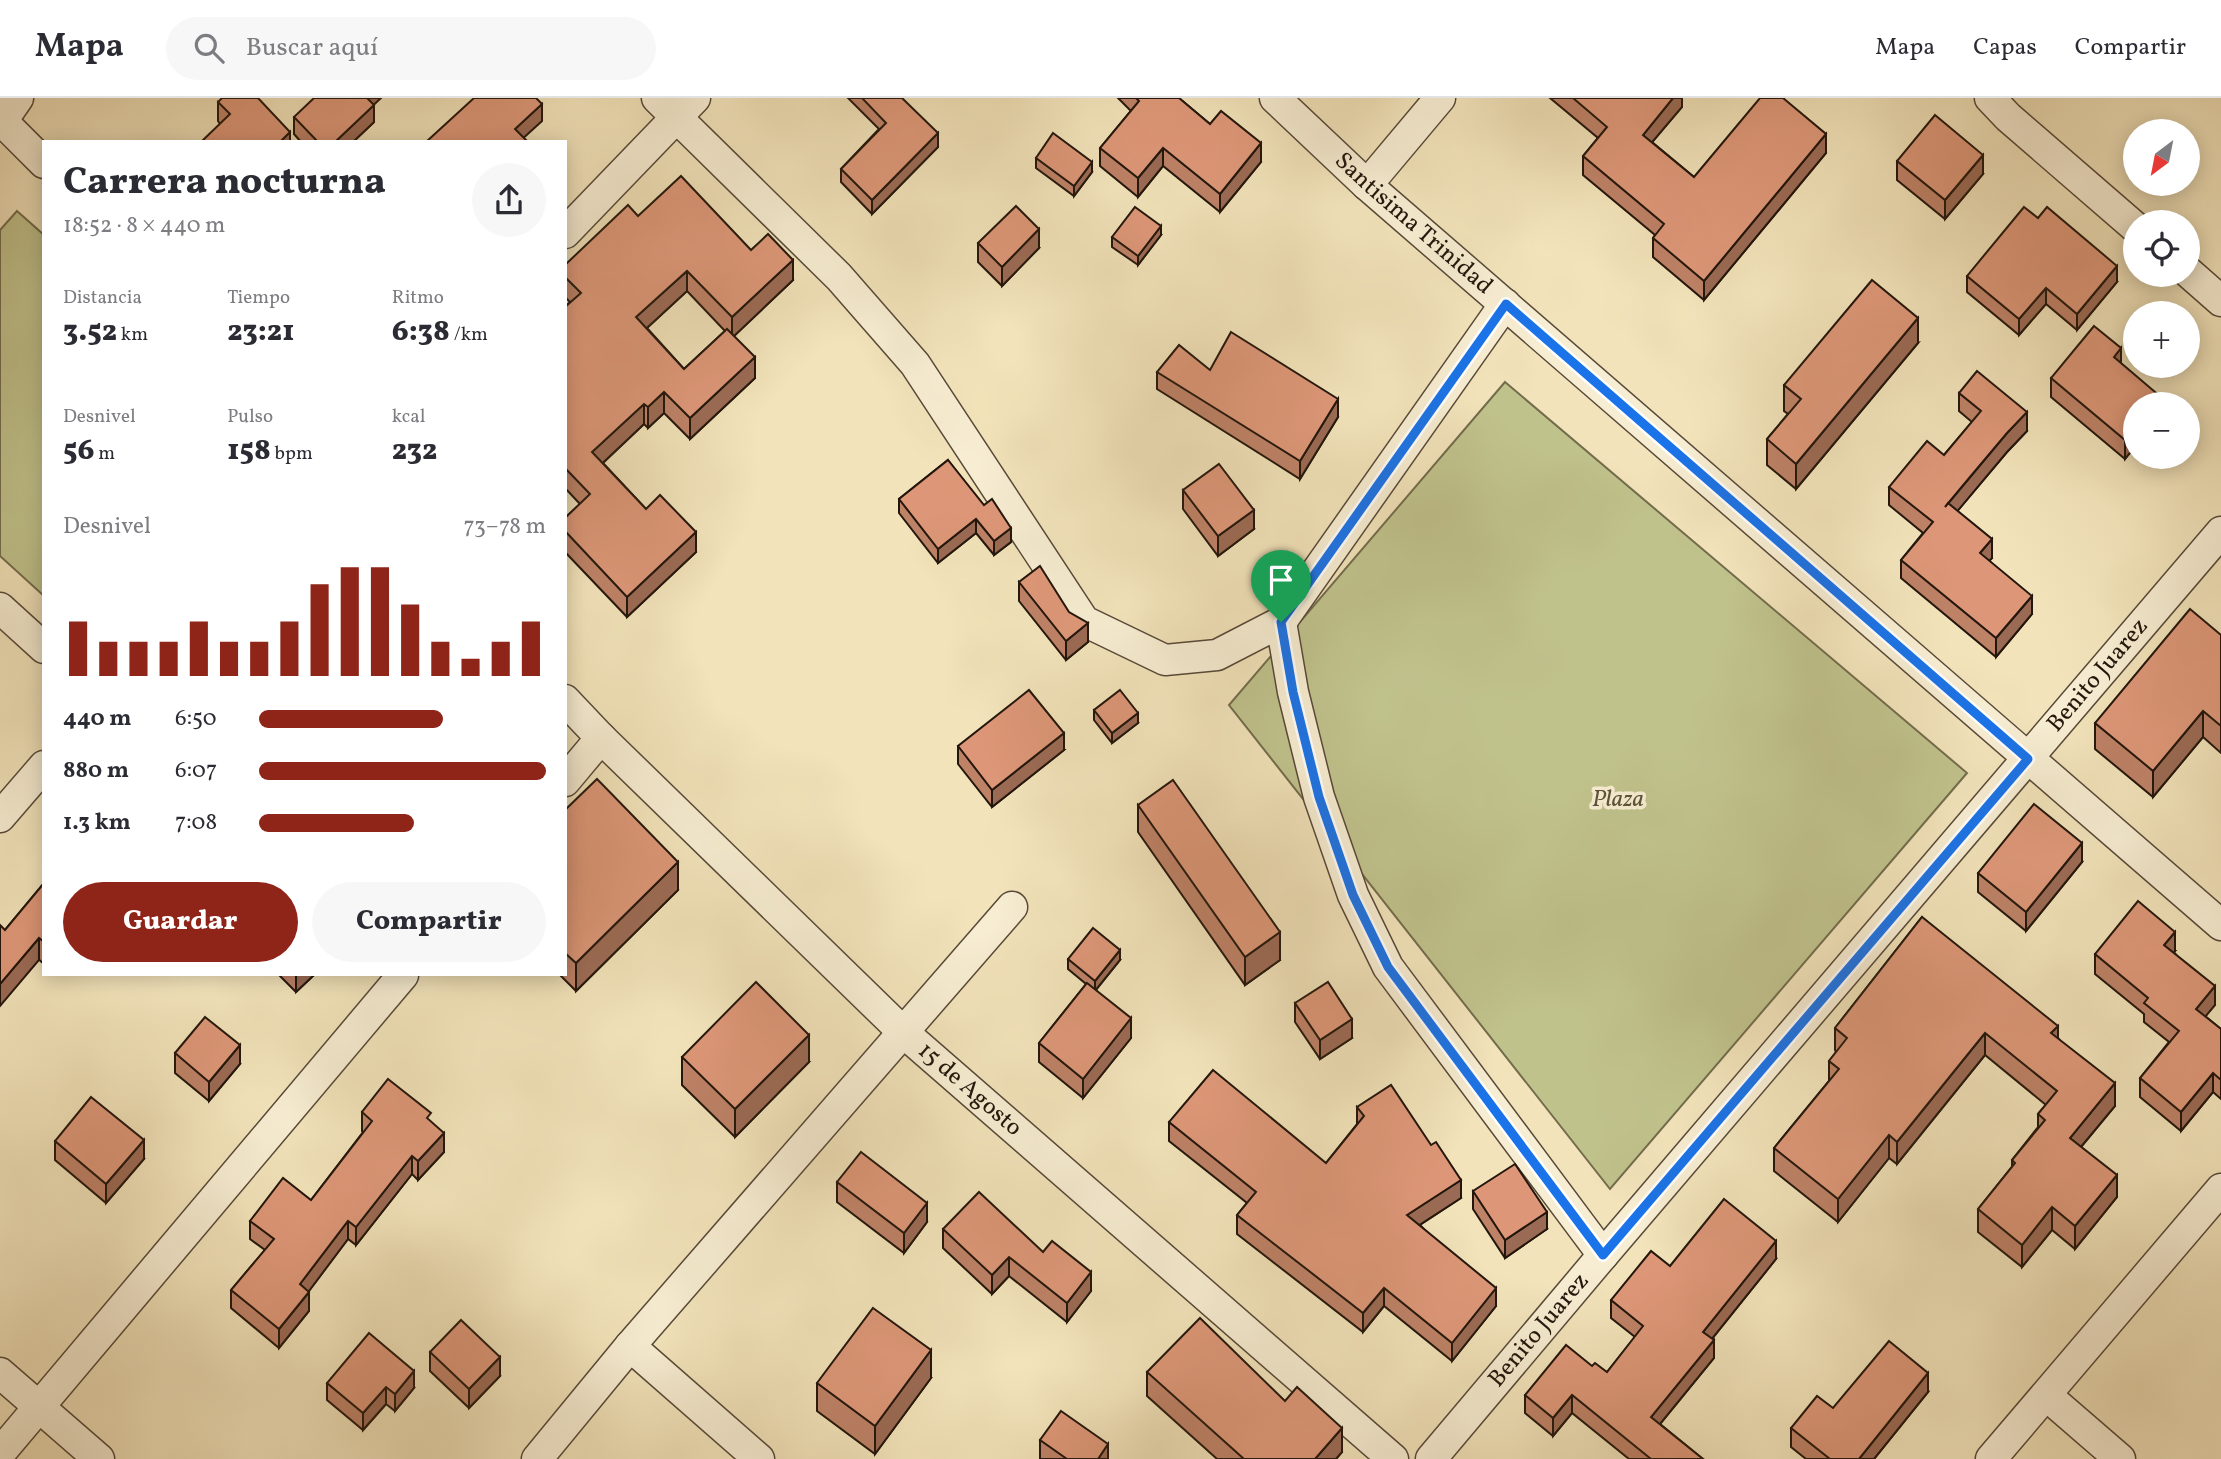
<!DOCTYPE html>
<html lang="es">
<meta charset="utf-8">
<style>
:root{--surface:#fff;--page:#f7f7f7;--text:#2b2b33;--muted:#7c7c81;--line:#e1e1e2;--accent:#8f2418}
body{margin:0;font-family:Vollkorn,serif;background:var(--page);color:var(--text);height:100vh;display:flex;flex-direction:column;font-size:26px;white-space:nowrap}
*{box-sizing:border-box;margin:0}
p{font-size:23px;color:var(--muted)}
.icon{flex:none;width:38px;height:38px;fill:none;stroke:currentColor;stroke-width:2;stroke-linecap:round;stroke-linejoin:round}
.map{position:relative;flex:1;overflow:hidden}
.sheet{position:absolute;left:42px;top:42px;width:525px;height:836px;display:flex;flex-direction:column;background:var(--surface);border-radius:0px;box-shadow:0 4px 18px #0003}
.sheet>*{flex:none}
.needle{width:46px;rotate:212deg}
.controls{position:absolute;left:2123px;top:21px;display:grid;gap:14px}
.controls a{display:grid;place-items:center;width:77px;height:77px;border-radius:50%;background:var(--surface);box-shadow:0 4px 18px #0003;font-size:35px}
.pin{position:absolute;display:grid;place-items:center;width:60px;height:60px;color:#fff;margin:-72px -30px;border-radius:50% 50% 50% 0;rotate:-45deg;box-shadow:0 0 7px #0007}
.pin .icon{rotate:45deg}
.round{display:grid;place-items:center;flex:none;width:74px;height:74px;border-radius:37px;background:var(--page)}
.head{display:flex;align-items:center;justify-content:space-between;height:119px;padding:0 21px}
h1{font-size:38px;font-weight:800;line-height:52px}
.stats{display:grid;grid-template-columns:repeat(3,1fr);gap:10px;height:119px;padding:7px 21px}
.stats div{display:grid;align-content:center}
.stats b{font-size:30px;font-weight:800}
.stats small{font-size:19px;font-weight:400}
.stats p{font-size:19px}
.chart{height:196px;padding:14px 21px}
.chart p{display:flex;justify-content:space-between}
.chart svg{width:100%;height:126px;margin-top:7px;stroke:var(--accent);stroke-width:6}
.primary-button{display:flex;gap:14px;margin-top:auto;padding:14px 21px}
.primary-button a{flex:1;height:80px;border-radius:42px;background:var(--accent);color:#fff;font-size:28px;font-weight:800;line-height:80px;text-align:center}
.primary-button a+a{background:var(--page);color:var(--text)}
ul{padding:0 21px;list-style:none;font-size:23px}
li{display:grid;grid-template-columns:112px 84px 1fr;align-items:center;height:52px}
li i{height:18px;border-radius:9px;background:var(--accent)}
header{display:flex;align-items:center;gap:42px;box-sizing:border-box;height:98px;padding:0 35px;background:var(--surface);border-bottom:2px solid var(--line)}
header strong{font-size:33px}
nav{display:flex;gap:38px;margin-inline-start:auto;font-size:24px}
.search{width:490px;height:63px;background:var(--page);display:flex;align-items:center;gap:18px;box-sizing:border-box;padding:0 24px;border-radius:38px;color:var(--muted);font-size:26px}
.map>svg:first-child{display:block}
</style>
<header>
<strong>Mapa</strong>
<div class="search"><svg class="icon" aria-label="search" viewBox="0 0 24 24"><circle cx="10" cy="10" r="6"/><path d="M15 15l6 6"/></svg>Buscar aquí</div>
<nav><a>Mapa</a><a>Capas</a><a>Compartir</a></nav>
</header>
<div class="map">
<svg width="2221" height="1361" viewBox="0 0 2221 1361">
<rect width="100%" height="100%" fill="#f2e3ba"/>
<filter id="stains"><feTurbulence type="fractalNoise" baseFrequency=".00286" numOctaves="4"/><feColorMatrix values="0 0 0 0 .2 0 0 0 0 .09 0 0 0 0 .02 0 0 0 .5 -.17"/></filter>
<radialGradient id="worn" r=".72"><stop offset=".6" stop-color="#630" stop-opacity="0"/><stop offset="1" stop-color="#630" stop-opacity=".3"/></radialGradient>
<!-- green -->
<g fill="#c0c28c" stroke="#726c4c" stroke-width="2">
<polygon points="17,113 44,137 44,498 0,458 0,132"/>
<polygon points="1505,284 1967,675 1610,1091 1229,607"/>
</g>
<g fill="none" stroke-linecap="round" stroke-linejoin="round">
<defs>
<g id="minor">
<polyline points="657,0 839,179 915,266 1084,523 1165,562 1217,557 1281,524 1293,594 1319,699 1353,797 1388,869 1603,1157"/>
<path id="s1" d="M1275 0 1367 87 2221 827"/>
<polyline points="1990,0 2008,19 2135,129"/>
<polyline points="2,23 44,65"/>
<polyline points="0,26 18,0"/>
<polyline points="1367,87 1440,0"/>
<polyline points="565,135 695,0"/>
<polyline points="2188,174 2221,203"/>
<polyline points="0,510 44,550"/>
<polyline points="1281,524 1505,206"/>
<path id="s2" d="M565 602 601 640 903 934 1393 1361"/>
<polyline points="565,683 601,640"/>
<polyline points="0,719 44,668"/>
<polyline points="630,1248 759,1361"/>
<polyline points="0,1275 99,1361"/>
<polyline points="2046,1297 2120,1361"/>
<polyline points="0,1355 403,877"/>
<polyline points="537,1361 630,1248 1012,809"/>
<path id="s3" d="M1431 1361 1603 1157 2221 434"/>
<polyline points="1991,1361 2221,1091"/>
</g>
</defs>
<!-- minor casing -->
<use href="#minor" stroke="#574938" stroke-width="33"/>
<!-- minor -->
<use href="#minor" stroke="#f7edd2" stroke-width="30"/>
</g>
<!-- wall -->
<g fill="#be8267" stroke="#23160c" stroke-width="2" fill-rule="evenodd">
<polygon points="848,0 902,0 938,49 872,116 841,84 841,71 879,31"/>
<polygon points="1118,0 1179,0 1210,26 1261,64 1220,114 1163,68 1138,99 1100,68 1100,50 1131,13"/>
<polygon points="1550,0 1682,0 1682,9 1652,44 1694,79 1784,1 1826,55 1704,202 1653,159 1653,140 1655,137 1583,77 1583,58 1598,40"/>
<polygon points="218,4 290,44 220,26 218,23"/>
<polygon points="374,7 374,24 353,44 301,44 294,36 294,19"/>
<polygon points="1036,60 1092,74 1074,98 1036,70"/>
<polygon points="1897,63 1983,76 1945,121 1897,82"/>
<path d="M638 118 751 152 793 182 734 238 755 280 690 341 664 315 648 330 644 326 603 365 646 411 696 454 627 519 565 454V420L580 406 565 390V209L570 204 565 199V167ZM687 193 725 233 684 271 647 230Z"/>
<polygon points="1161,137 1138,167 1112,149 1112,139"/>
<polygon points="978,145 1039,150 1002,188 978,164"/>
<polygon points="1967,178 2117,184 2077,232 2046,206 2019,237 1967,194"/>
<polygon points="1918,245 1796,391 1767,367 1767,341 1788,316 1784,313 1784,287"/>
<polygon points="1210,272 1338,319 1300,381 1157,291 1157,274"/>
<polygon points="2051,280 2161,306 2125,361 2051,299"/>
<polygon points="1959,295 2027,333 2007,354 1957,413 1992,460 1989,462 2032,516 1996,559 1901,480 1901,462 1923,435 1889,407 1889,389 1944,357 1972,324 1959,313"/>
<polygon points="948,362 1011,444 994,457 976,435 938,465 899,415 899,401"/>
<polygon points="1183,392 1254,431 1218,458 1183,411"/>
<polygon points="1019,484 1088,544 1066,562 1019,503"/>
<polygon points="2221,537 2221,655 2203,639 2153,699 2095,651 2095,625"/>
<polygon points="1094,612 1138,625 1112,645 1094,622"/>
<polygon points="958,648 1064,652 992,709 958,666"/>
<polygon points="1138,707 1280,862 1245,887 1138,734"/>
<polygon points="565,712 678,792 576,893 560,877 565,877"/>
<polygon points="2082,764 2026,833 1978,794 1978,775"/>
<polygon points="44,785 44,866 5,832"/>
<polygon points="1922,819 2058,940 2115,1008 2081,1049 2117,1099 2075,1151 2052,1132 2022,1169 1978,1134 1978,1111 2012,1069 2012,1062 2038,1029 2038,1016 2046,1007 1985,957 1897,1066 1889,1060 1838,1124 1774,1073 1774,1050 1829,983 1829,963 1836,954 1835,952 1835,930"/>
<polygon points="2175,853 2174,854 2215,907 2205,918 2221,931 2221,1001 2213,994 2181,1033 2140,999 2140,980 2169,944 2144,924 2144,916 2095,876 2095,856"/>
<polygon points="1068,861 1120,862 1096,892 1131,940 1083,1000 1039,964 1039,945 1086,886 1068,871"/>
<polygon points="279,877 314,877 296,894"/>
<polygon points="1295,905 1352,940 1320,961 1295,924"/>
<polygon points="175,955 240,966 209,1003 175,975"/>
<polygon points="682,959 809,964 735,1039 682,987"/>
<polygon points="1357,1009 1461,1100 1420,1127 1496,1208 1452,1263 1384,1208 1363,1234 1237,1136 1237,1117 1247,1105 1169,1043 1169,1024 1326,1065 1357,1026"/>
<polygon points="362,1014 431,1024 444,1054 418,1082 412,1076 356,1147 348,1141 308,1194 309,1213 279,1250 231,1210 231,1192 265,1152 250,1141 250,1123 311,1102 363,1034 362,1033"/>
<polygon points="55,1043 144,1061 106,1105 55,1062"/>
<polygon points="837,1084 927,1124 904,1155 837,1104"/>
<polygon points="1473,1093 1547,1131 1505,1160 1473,1111"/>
<polygon points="943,1131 1043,1154 1091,1193 1067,1224 1009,1178 992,1196 943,1150"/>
<polygon points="1776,1161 1712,1241 1714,1260 1660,1326 1703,1361 1629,1361 1572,1315 1553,1338 1525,1315 1525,1297 1592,1268 1607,1274 1635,1239 1611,1220 1611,1202 1670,1168"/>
<polygon points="430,1254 500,1278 469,1310 430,1273"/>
<polygon points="1147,1274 1285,1303 1342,1354 1336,1361 1217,1361 1147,1298"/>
<polygon points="931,1280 875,1356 817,1313 817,1285"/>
<polygon points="327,1285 414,1290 395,1313 386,1306 363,1332 327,1302"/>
<polygon points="1928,1294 1874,1361 1806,1361 1791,1349 1791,1330 1833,1310"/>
<polygon points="1040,1342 1108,1361 1040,1361"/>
</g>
<!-- shaded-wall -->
<g fill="#9b6a54" stroke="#23160c" stroke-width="2">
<polygon points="365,0 381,0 365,15"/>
<polygon points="1673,0 1682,0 1682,9 1643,55 1643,37"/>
<polygon points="542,6 542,23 519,44 515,31"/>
<polygon points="374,7 374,24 353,44 335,44"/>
<polygon points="290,34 290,44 280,44"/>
<polygon points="938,35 938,49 872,116 872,102"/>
<polygon points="1826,36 1826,55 1704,202 1704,183"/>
<polygon points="1261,45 1261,64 1220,114 1220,96"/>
<polygon points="1163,50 1163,68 1138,99 1138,80"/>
<polygon points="1983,57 1983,76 1945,121 1945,102"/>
<polygon points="1092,64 1092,74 1074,98 1074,88"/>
<polygon points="1161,128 1161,137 1138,167 1138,158"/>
<polygon points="1039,131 1039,150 1002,188 1002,169"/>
<polygon points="793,162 793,182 732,240 732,219"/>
<polygon points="2117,168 2117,184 2077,232 2077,216"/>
<polygon points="687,173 687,193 636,240 636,219"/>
<polygon points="2046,190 2046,206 2019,237 2019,221"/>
<polygon points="1918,220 1918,245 1796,391 1796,366"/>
<polygon points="2121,250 2121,269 2114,259"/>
<polygon points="755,259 755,280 690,341 690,320"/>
<polygon points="664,294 664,315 648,330 648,309"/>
<polygon points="2161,299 2161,306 2155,306"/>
<polygon points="1338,301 1338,319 1300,381 1300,363"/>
<polygon points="644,306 644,326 592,375 592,354"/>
<polygon points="2027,314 2027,333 2007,354 1945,428 1945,409 2007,335"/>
<polygon points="2135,330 2135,349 2125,361 2125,342"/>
<polygon points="1254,412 1254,431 1218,458 1218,438"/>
<polygon points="976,421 976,435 938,465 938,451"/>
<polygon points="1011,430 1011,444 994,457 994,443"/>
<polygon points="696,434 696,454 627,519 627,499"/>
<polygon points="1992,441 1992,460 1980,473 1980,455"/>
<polygon points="2032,498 2032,516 1996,559 1996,540"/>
<polygon points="1088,525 1088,544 1066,562 1066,543"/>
<polygon points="2203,613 2203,639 2153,699 2153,673"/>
<polygon points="1138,615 1138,625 1112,645 1112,635"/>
<polygon points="1064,635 1064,652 992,709 992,692"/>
<polygon points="2082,745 2082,764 2026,833 2026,814"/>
<polygon points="678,764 678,792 576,893 576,865"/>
<polygon points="1280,834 1280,862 1245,887 1245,859"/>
<polygon points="2175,834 2175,853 2164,866 2164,847"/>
<polygon points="39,840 39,862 0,908 0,886"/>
<polygon points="1120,852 1120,862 1095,893 1095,883"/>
<polygon points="296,877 314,877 296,894"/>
<polygon points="2215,888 2215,907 2196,930 2196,911"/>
<polygon points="1131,920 1131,940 1083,1000 1083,981"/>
<polygon points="1352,921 1352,940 1320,961 1320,942"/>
<polygon points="2058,928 2058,950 2051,935"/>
<polygon points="1985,935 1985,957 1897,1066 1897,1044"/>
<polygon points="809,937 809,964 735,1039 735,1011"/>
<polygon points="240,947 240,966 209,1003 209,984"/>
<polygon points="2213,975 2213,994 2181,1033 2181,1014"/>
<polygon points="2115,985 2115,1008 2070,1062 2070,1040"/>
<polygon points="444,1035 444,1054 418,1082 418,1063"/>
<polygon points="1889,1037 1889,1060 1838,1124 1838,1101"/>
<polygon points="144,1042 144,1061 106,1105 106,1086"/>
<polygon points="412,1058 412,1076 356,1147 356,1129"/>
<polygon points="2117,1077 2117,1099 2075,1151 2075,1128"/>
<polygon points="1461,1082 1461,1100 1407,1135 1407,1117"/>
<polygon points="927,1105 927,1124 904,1155 904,1135"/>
<polygon points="2052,1109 2052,1132 2022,1169 2022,1147"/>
<polygon points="1547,1114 1547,1131 1505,1160 1505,1142"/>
<polygon points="348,1123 348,1141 300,1205 300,1186"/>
<polygon points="1776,1143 1776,1161 1703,1252 1703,1234"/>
<polygon points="1009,1159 1009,1178 992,1196 992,1177"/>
<polygon points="1091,1174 1091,1193 1067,1224 1067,1205"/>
<polygon points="1384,1190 1384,1208 1363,1234 1363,1215"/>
<polygon points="1496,1190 1496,1208 1452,1263 1452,1245"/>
<polygon points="309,1194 309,1213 279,1250 279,1231"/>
<polygon points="1714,1242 1714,1260 1651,1337 1651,1319"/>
<polygon points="931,1252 931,1280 875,1356 875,1328"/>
<polygon points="500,1259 500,1278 469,1310 469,1291"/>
<polygon points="414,1273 414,1290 395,1313 395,1296"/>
<polygon points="1928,1275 1928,1294 1874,1361 1859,1361"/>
<polygon points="386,1289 386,1306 363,1332 363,1315"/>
<polygon points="1572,1297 1572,1315 1553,1338 1553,1320"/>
<polygon points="1342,1330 1342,1354 1336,1361 1315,1361"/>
<polygon points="1108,1346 1108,1361 1098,1361"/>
</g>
<!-- building -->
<g fill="#dd9778" stroke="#23160c" stroke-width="2">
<polygon points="222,0 258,0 290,34 280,44 201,44 230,16 218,4"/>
<polygon points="314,0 367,0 374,7 335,44 318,44 294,19"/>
<polygon points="474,0 536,0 542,6 515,31 528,44 426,44"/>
<polygon points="862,0 902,0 938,35 872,102 841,71 886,25"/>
<polygon points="1136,0 1179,0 1210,26 1221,13 1261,45 1220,96 1163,50 1138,80 1100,50 1139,3"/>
<polygon points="1573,0 1673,0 1643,37 1694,79 1760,0 1783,0 1826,36 1704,183 1653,140 1664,126 1583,58 1607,29"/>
<polygon points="1935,17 1983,57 1945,102 1897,63"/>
<polygon points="1053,35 1092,64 1074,88 1036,60"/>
<polygon points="681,78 751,152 768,136 793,162 732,219 687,173 636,219 684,271 727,231 755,259 690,320 664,294 648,309 644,306 592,354 646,411 660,397 696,434 627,499 565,433 565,420 590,396 565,370 565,209 581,195 565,179 565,167 628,107 638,118"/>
<polygon points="1016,108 1039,131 1002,169 978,145"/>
<polygon points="1135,109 1161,128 1138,158 1112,139"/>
<polygon points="2024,109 2038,120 2047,109 2117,168 2077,216 2046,190 2019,221 1967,178"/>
<polygon points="1872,182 1918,220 1796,366 1767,341 1801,301 1784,287"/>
<polygon points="2094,228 2121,250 2114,259 2161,299 2155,306 2135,306 2135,330 2125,342 2051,280"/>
<polygon points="1231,234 1338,301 1300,363 1157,274 1179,247 1210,272"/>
<polygon points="1977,273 2027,314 2007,335 1970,379 1945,409 1948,405 1992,441 1980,455 2032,498 1996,540 1901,462 1933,424 1889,389 1927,343 1944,357 1981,313 1959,295"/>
<polygon points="948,362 984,407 992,401 1011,430 994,443 976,421 938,451 899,401"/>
<polygon points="1219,366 1254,412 1218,438 1183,392"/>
<polygon points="1040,468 1069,514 1088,525 1066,543 1019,484"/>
<polygon points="2190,511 2221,537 2221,628 2203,613 2153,673 2095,625"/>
<polygon points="1029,592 1064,635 992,692 958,648"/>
<polygon points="1120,592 1138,615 1112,635 1094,612"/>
<polygon points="597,681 678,764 576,865 565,855 565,712"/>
<polygon points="1173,682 1280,834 1245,859 1138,707"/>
<polygon points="2034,706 2082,745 2026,814 1978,775"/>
<polygon points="44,785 44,844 39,840 0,886 0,827 5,832"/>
<polygon points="2138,803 2175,834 2164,847 2215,888 2196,911 2221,931 2221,982 2213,975 2181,1014 2140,980 2179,933 2144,905 2148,900 2095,856"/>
<polygon points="1922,819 2058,928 2051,935 2115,985 2070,1040 2117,1077 2075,1128 2052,1109 2022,1147 1978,1111 2015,1065 2012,1062 2045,1022 2038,1016 2057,993 1985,935 1897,1044 1889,1037 1838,1101 1774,1050 1839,971 1829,963 1847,940 1835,930"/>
<polygon points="1093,830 1120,852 1095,883 1068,861"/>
<polygon points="756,884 809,937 735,1011 682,959"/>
<polygon points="1328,884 1352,921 1320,942 1295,905"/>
<polygon points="1087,885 1131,920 1083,981 1039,945"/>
<polygon points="205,919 240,947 209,984 175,955"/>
<polygon points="1213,972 1326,1065 1364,1018 1357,1009 1391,987 1431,1047 1436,1044 1461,1082 1407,1117 1496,1190 1452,1245 1384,1190 1363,1215 1237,1117 1256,1094 1169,1024"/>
<polygon points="388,981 431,1015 427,1020 444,1035 418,1063 412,1058 356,1129 348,1123 300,1186 309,1194 279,1231 231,1192 274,1141 250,1123 283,1080 311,1102 372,1023 362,1014"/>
<polygon points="91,999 144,1042 106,1086 55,1043"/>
<polygon points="861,1054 927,1105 904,1135 837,1084"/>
<polygon points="1515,1066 1547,1114 1505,1142 1473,1093"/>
<polygon points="979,1094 1043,1154 1052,1143 1091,1174 1067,1205 1009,1159 992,1177 943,1131"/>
<polygon points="1724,1101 1776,1143 1703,1234 1714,1242 1651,1319 1703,1361 1651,1361 1572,1297 1553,1320 1525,1297 1566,1247 1592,1268 1595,1265 1607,1274 1643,1228 1611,1202 1651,1153 1670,1168"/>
<polygon points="873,1210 931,1252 875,1328 817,1285"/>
<polygon points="1200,1220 1285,1303 1297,1289 1342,1330 1315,1361 1244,1361 1147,1274"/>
<polygon points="461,1222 500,1259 469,1291 430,1254"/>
<polygon points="369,1235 414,1273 395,1296 386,1289 363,1315 327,1285"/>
<polygon points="1889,1243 1928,1275 1859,1361 1830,1361 1791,1330 1817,1298 1833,1310"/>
<polygon points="1061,1313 1108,1346 1098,1361 1067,1361 1040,1342"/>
</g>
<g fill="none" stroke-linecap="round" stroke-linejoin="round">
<defs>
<polygon id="route" points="1506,206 2028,661 1603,1157 1388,869 1353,797 1319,699 1293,594 1281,524"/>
</defs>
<!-- route casing -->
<use href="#route" stroke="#fff" stroke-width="14"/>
<!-- route -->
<use href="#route" stroke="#1a73e8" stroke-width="9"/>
</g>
<g text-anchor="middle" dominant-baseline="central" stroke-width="7" stroke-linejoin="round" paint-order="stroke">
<!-- street labels -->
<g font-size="24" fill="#23160c" stroke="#f7edd2">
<text stroke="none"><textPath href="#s1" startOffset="187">Santisima Trinidad</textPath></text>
<text stroke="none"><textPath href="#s3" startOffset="1029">Benito Juarez</textPath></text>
<text stroke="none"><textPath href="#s2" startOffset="562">15 de Agosto</textPath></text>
<text stroke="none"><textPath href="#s3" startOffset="168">Benito Juarez</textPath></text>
</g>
<!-- park labels -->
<g font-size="24" font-style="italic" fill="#5a5239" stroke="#f7edd2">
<text x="1618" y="702">Plaza</text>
</g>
</g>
<rect width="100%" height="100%" filter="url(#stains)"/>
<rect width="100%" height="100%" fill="url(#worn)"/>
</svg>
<div class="controls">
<a><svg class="needle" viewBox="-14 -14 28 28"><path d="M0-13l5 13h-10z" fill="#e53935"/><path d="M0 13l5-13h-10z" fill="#7c7c81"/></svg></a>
<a><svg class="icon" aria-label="locate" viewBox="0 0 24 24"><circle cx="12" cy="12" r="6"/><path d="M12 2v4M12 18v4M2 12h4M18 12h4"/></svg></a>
<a>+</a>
<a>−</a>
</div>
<div class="pin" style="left:1281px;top:524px;background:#1e9e55"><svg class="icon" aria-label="arrive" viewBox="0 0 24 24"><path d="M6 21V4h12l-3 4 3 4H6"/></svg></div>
<section class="sheet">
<div class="head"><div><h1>Carrera nocturna</h1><p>18:52 · 8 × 440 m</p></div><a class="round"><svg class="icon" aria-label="share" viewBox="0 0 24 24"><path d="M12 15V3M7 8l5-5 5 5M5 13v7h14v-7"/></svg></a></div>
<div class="stats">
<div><p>Distancia</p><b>3.52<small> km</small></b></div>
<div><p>Tiempo</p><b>23:21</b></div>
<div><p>Ritmo</p><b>6:38<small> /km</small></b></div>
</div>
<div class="stats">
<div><p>Desnivel</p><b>56<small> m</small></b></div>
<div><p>Pulso</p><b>158<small> bpm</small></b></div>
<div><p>kcal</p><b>232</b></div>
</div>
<div class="chart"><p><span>Desnivel</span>73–78 m</p>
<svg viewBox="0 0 160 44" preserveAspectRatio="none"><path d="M5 44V25M15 44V32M25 44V32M35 44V32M45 44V25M55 44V32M65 44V32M75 44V25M85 44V12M95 44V6M105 44V6M115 44V19M125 44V32M135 44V38M145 44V32M155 44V25"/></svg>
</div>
<ul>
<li><b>440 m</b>6:50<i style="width:64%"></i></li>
<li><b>880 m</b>6:07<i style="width:100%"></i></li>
<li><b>1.3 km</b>7:08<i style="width:54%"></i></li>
</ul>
<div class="primary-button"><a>Guardar</a><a>Compartir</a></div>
</section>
</div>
